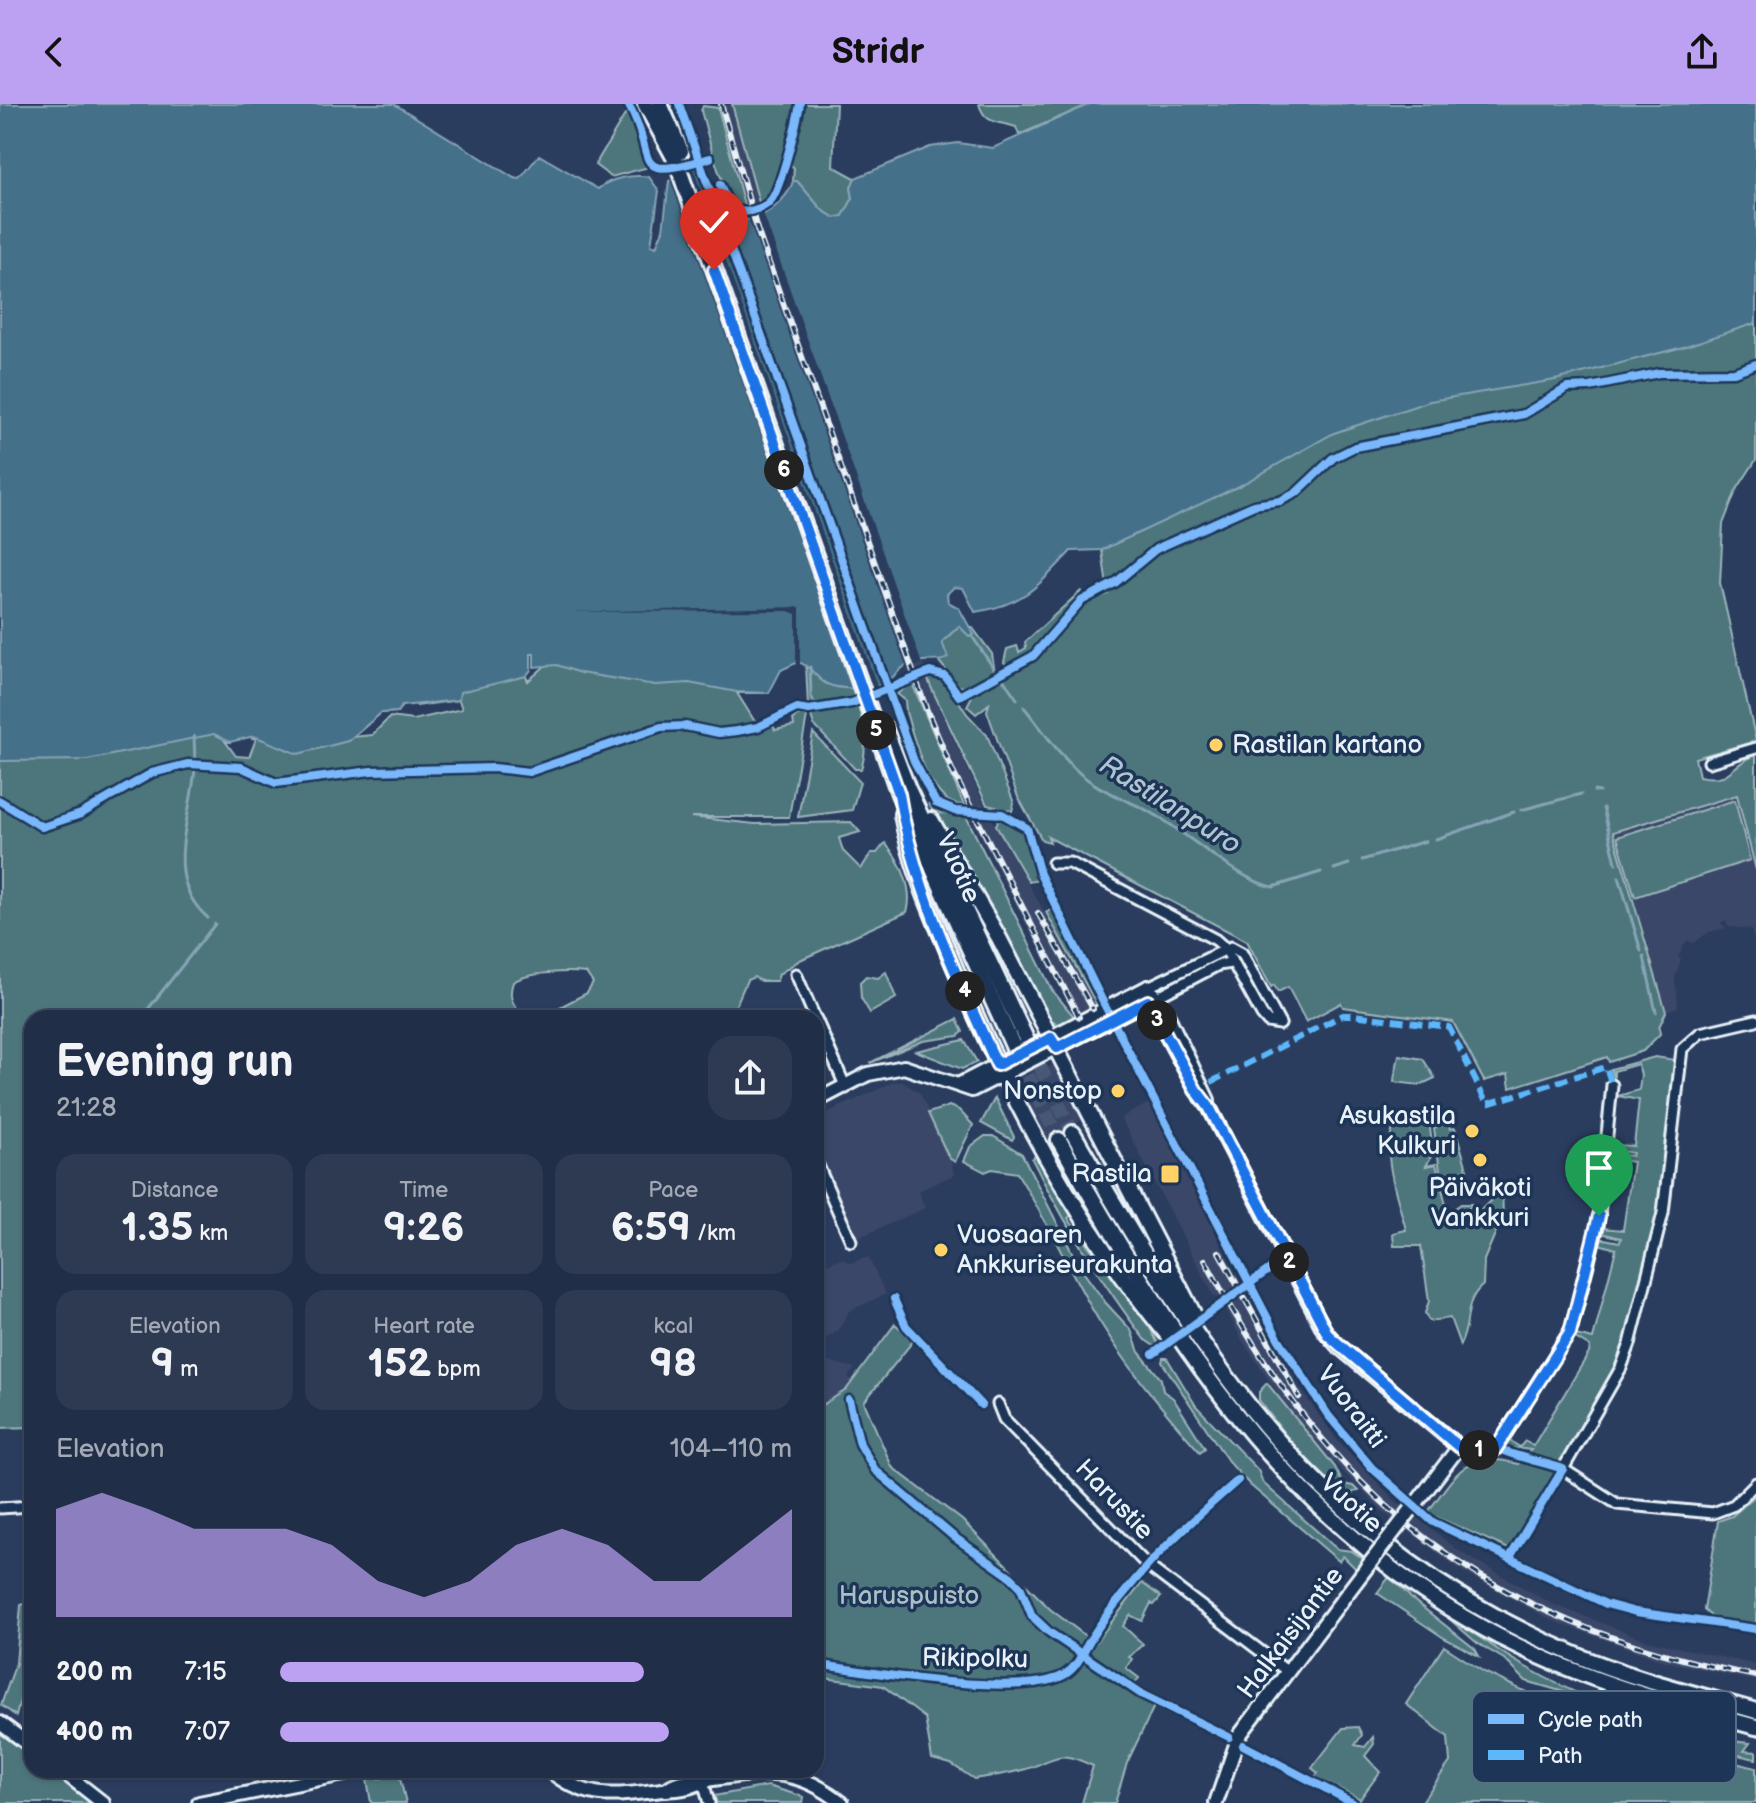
<!DOCTYPE html>
<meta charset="utf-8">
<style>
:root{--surface:#202e47;--page:#2d3a52;--text:#f1f3f6;--muted:#a2a8b4;--line:#3d4a60;--accent:#bca0f2}
body{margin:0;font-family:"Balsamiq Sans",sans-serif;background:var(--page);color:var(--text);height:100vh;display:flex;flex-direction:column;font-size:30px;white-space:nowrap}
*{box-sizing:border-box;margin:0}
p{font-size:26px;color:var(--muted)}
.icon{flex:none;width:44px;height:44px;fill:none;stroke:currentColor;stroke-width:2;stroke-linecap:round;stroke-linejoin:round}
.map{position:relative;flex:1;overflow:hidden}
.details{position:absolute;left:24px;top:906px;width:800px;height:768px;display:flex;flex-direction:column;background:var(--surface);border-radius:24px;box-shadow:0 2px 6px #0004,0 0 0 2px var(--line)}
.details>*{flex:none}
.pin{position:absolute;display:grid;place-items:center;width:68px;height:68px;color:#fff;margin:-82px -34px;border-radius:50% 50% 50% 0;rotate:-45deg;box-shadow:0 0 8px #0007}
.pin .icon{rotate:45deg}
.km{position:absolute;width:40px;height:40px;margin:-20px;border-radius:50%;background:#222;color:#fff;font-size:22px;line-height:40px;text-align:center}
.round{display:grid;place-items:center;flex:none;width:84px;height:84px;border-radius:24px;background:var(--page)}
.overview{display:flex;align-items:center;justify-content:space-between;height:136px;padding:0 32px}
h1{font-size:44px;font-weight:700;line-height:60px}
.metrics{display:grid;grid-template-columns:repeat(3,1fr);gap:12px;height:136px;padding:8px 32px}
.metrics div{display:grid;align-content:center;border-radius:20px;background:var(--page);text-align:center}
.metrics b{font-size:40px;font-weight:700}
.metrics small{font-size:22px;font-weight:400}
.metrics p{font-size:22px}
.chart{height:224px;padding:16px 32px}
.chart p{display:flex;justify-content:space-between}
.chart svg{width:100%;height:144px;margin-top:8px;fill:var(--accent);opacity:.7}
ul{padding:0 32px;list-style:none;font-size:26px}
li{display:grid;grid-template-columns:128px 96px 1fr;align-items:center;height:60px}
li i{height:20px;border-radius:10px;background:var(--accent)}
header{display:flex;justify-content:space-between;align-items:center;height:104px;padding:0 32px;background:var(--accent);color:#111;font-size:36px;font-weight:700}
.map>svg:first-child{display:block}
</style>
<header><svg class="icon" aria-label="back" viewBox="0 0 24 24"><path d="M15 5l-7 7 7 7"/></svg>Stridr<svg class="icon" aria-label="share" viewBox="0 0 24 24"><path d="M12 15V3M7 8l5-5 5 5M5 13v7h14v-7"/></svg></header>
<div class="map">
<svg width="1756" height="1699" viewBox="0 0 1756 1699">
<rect width="100%" height="100%" fill="#2b3d5f"/>
<filter id="ink" filterUnits="userSpaceOnUse"><feTurbulence type="fractalNoise" baseFrequency=".0125" numOctaves="2"/><feDisplacementMap in="SourceGraphic" scale="16" xChannelSelector="R" yChannelSelector="G"/><feConvolveMatrix kernelMatrix="1 2 1 2 8 2 1 2 1" color-interpolation-filters="sRGB"/></filter>
<g filter="url(#ink)">
<!-- built -->
<g fill="#3b4768">
<polygon points="717,0 732,0 767,122 939,604 986,705 1098,903 1076,915 973,718 923,610 750,120"/>
<polygon points="1738,691 1756,766 1756,843 1751,825 1729,823 1725,816 1720,819 1726,824 1709,828 1693,839 1687,836 1678,853 1681,855 1675,873 1678,903 1665,907 1613,728"/>
<polygon points="1059,958 1087,1013 1041,1037 1012,982"/>
<polygon points="894,978 902,978 920,989 951,1057 954,1071 918,1087 925,1104 855,1135 816,1048 816,1014"/>
<polygon points="1149,999 1252,1202 1300,1285 1337,1336 1393,1395 1459,1447 1552,1500 1646,1536 1756,1561 1756,1577 1660,1556 1551,1516 1463,1468 1383,1408 1321,1345 1289,1306 1242,1236 1220,1194 1214,1192 1121,1014"/>
<polygon points="868,1153 886,1190 849,1207 838,1227 826,1234 823,1249 826,1257 855,1264 848,1273 853,1277 846,1286 816,1305 816,1165 836,1156 843,1155 851,1159"/>
</g>
<!-- green -->
<g fill="#4d767b" stroke="#9ab4ba" stroke-width="2">
<polygon points="732,0 796,0 776,83 768,97 760,102"/>
<polygon points="803,0 836,0 833,62 855,74 851,83 853,94 843,112 835,114 822,106 797,77 793,77 794,64 788,58 799,31"/>
<path d="M979 0H1090L1019 31 1016 23C999 17 985 21 979 0Z"/>
<path d="M703 2 718 4 745 104C722 101 708 29 701 7Z"/>
<path d="M626 9C642 17 638 48 649 63L611 73 595 61Z"/>
<path d="M1756 175V356L1736 387 1723 420 1720 479 1756 637 1695 654 1699 672C1733 679 1728 661 1756 651V766L1737 691 1613 728 1666 908 1659 923 1660 930 1643 947 1609 958 1607 953 1510 984 1508 970 1484 977 1453 918 1343 903 1341 899 1306 918 1288 883 1278 888 1274 881 1271 883 1247 837 1048 733 1050 738 1042 736 1018 693 987 607 989 600 976 610 967 602 974 588 1029 558 1082 499 1108 490 1102 446 1091 437 1124 405Z"/>
<polygon points="1082,486 1034,547 1007,563 1004,558 1007,545 1017,542 1019,548 1026,544 1025,538"/>
<polygon points="959,522 972,523 992,550 995,569 964,583 959,582 937,555 942,538"/>
<path d="M838 549C851 584 874 627 861 665H855L814 621 808 602 806 561Z"/>
<path d="M520 560 528 577 546 561H557L769 589H737L757 621 770 614 775 626 794 622 793 615 804 608 807 612 789 713H691L755 720 851 718 860 728 839 734 843 747 861 765 871 749H877L885 739C901 757 914 786 907 808L800 856 779 870 777 877H761L754 873 747 876 736 901 735 914H539L587 889 593 879 586 869C567 867 529 868 513 878 507 895 514 904 528 914H32V1323L0 1324V623L231 626 230 638 225 637 236 652 249 653 256 635 246 632 391 592 397 608 381 609 353 633 372 631 390 613 413 616 462 605 459 596 416 602Z"/>
<polygon points="937,571 945,576 967,610 987,631 1014,699 1012,707 987,701 931,583 927,573"/>
<path d="M912 579 964 701C930 704 914 634 906 608L905 596 897 590Z"/>
<polygon points="813,629 860,678 852,706 798,713"/>
<polygon points="1735,696 1750,756 1635,793 1617,733"/>
<polygon points="928,699 941,709 966,712 1052,886 1076,915 1058,920 1044,911 982,788"/>
<path d="M1000 713C1034 724 1028 749 1039 776L1029 778 996 721Z"/>
<polygon points="1054,805 1102,900 1098,903 1046,808"/>
<polygon points="886,868 896,894 870,909 861,894 860,878 866,872 878,874"/>
<polygon points="957,915 963,928 958,932 923,937 870,959"/>
<polygon points="964,936 977,958 962,965 916,947"/>
<polygon points="1399,951 1423,955 1435,974 1420,981 1394,978"/>
<path d="M1655 953 1675 956 1661 1098 1624 1244 1556 1373 1511 1446 1427 1409C1457 1370 1464 1345 1518 1360L1531 1346 1506 1343 1508 1336 1520 1343 1525 1337 1533 1342 1589 1249 1590 1243 1574 1233 1576 1231 1593 1235 1616 1145 1599 1140V1134L1620 1138 1621 1134 1601 1129 1602 1124 1623 1126 1633 1058 1611 1054 1614 1050 1632 1052 1633 1049 1613 1046 1612 1041 1634 1042 1639 996 1618 992 1639 986 1641 971 1638 960 1614 967V974L1611 965Z"/>
<polygon points="995,994 1014,1033 1012,1036 981,1019"/>
<polygon points="949,1002 959,1006 973,1021 955,1058 949,1054 928,1009"/>
<path d="M1405 1011 1430 1024 1433 1049 1426 1062 1436 1060 1448 1109 1461 1100H1471L1466 1111 1474 1113 1502 1085 1503 1111 1484 1156 1483 1181C1462 1199 1472 1219 1460 1241L1450 1214 1429 1217 1425 1209 1429 1197 1421 1142H1394L1393 1129 1406 1126C1399 1096 1372 1032 1405 1011Z"/>
<polygon points="1448,1018 1450,1025 1455,1024 1467,1065 1459,1068 1464,1085 1443,1088 1434,1024"/>
<path d="M985 1032H993L1022 1050 1079 1162 1105 1198 1131 1226 1139 1248 1161 1275 1163 1287 1173 1294 1205 1344 1200 1348C1163 1307 1127 1262 1098 1215 1069 1167 1047 1116 1017 1069L992 1065 985 1068 964 1057 970 1043Z"/>
<path d="M1035 1052 1073 1110 1068 1114C1096 1157 1139 1195 1159 1242L1157 1244 1144 1235C1101 1177 1064 1120 1032 1055Z"/>
<path d="M895 1220 914 1236 864 1298 892 1363 962 1416 1050 1505 1095 1539 1142 1479 1161 1493 1154 1501 1151 1499 1142 1517 1130 1511 1123 1522 1143 1540 1129 1553 1132 1555 1126 1564 1139 1574 1134 1581 1156 1598 1127 1659 1115 1699H1082L1093 1662C1056 1644 1058 1655 1026 1665 1009 1670 991 1672 974 1675L951 1660 932 1655 925 1614 883 1582 816 1573V1305L846 1286Z"/>
<polygon points="1163,1254 1167,1254 1196,1302 1258,1366 1263,1379 1337,1445 1352,1447 1363,1455 1356,1465 1343,1452 1339,1457 1250,1381 1228,1357 1162,1258"/>
<polygon points="1267,1279 1335,1363 1343,1380 1353,1382 1358,1387 1353,1388 1350,1396 1295,1344 1259,1296 1259,1288"/>
<polygon points="1756,1391 1756,1521 1712,1513 1704,1506 1718,1417 1732,1412"/>
<path d="M1392 1453C1455 1498 1523 1541 1597 1566 1649 1584 1703 1598 1756 1613V1617C1706 1602 1653 1591 1604 1572 1527 1544 1457 1502 1390 1456Z"/>
<polygon points="1390,1472 1412,1495 1475,1545 1479,1552 1444,1534 1377,1489"/>
<polygon points="32,1498 32,1550 16,1612 1,1601 16,1559 21,1501"/>
<path d="M1447 1513C1473 1527 1495 1545 1519 1559 1579 1595 1680 1633 1750 1639L1744 1647 1756 1648V1655L1665 1635 1591 1605 1564 1588 1526 1577 1504 1555 1477 1539Z"/>
<polygon points="1444,1542 1484,1568 1530,1590 1530,1609 1563,1629 1594,1632 1621,1626 1666,1642 1756,1664 1756,1699 1421,1699 1450,1658 1448,1633 1406,1600"/>
<polygon points="1358,1623 1362,1631 1355,1641 1365,1643 1373,1633 1374,1640 1365,1652 1380,1668 1360,1695 1315,1673 1318,1669 1312,1664 1343,1624"/>
<polygon points="0,1626 32,1650 32,1666 52,1666 94,1699 0,1699"/>
<polygon points="399,1670 406,1699 371,1699 367,1675"/>
<polygon points="768,1682 804,1693 803,1699 717,1699 714,1692"/>
</g>
<!-- water -->
<path fill="#447089" stroke="#86a4b5" stroke-width="2" d="M0 0H394L514 74 520 75 539 51 598 85C610 74 633 70 649 73L659 87 651 141 656 143 663 126 669 77 695 64 700 65C707 78 714 99 725 109 747 130 787 100 793 77H797L822 106 835 114 843 112 853 94 851 83 855 74 930 43 958 39 993 44 1090 0H1756V219L1683 243 1555 276 1430 297 1334 329 1239 382 1102 446 1071 447C1039 481 1024 501 975 508L963 484 954 483 947 490 948 498 959 504 974 531 970 533 959 522 942 538 948 554C938 560 922 553 907 561 898 565 892 577 883 580 870 586 840 586 827 580 816 575 812 562 798 558L781 566 769 589 737 588 689 579 655 581 580 569 557 561 534 563V550H531V566L526 572 460 588 459 596 402 602 397 608 381 609 348 637 298 650 254 632 230 638 214 630 87 656 0 657Z"/>
<!-- pier -->
<g fill="#2b3d5f">
<polygon points="698,60 708,66 890,580 885,584"/>
<polygon points="692,61 878,585 852,587 669,72"/>
<polygon points="762,106 922,560 907,565 747,111"/>
<polygon points="800,503 800,560 796,560 796,510 788,507 568,508"/>
</g>
<g fill="none" stroke-linecap="round" stroke-linejoin="round">
<!-- stream -->
<g stroke="#86a4b5" stroke-width="3">
<polyline points="972,532 996,568"/>
<polyline points="810,563 811,592 816,603"/>
<polyline points="1003,575 1017,595"/>
<path d="M1024 603C1040 623 1056 646 1074 664 1099 689 1130 695 1159 713 1188 731 1242 778 1273 783L1321 768"/>
<polyline points="194,632 195,658"/>
<path d="M195 663C192 714 161 774 208 814"/>
<polyline points="1594,687 1599,688"/>
<polyline points="1603,704 1616,759"/>
<polyline points="1521,706 1581,690"/>
<polyline points="1436,735 1514,708"/>
<polyline points="1362,756 1426,737"/>
<polyline points="1334,765 1349,760"/>
<polyline points="1619,773 1641,847"/>
<polyline points="1644,853 1656,908"/>
<polyline points="141,914 215,820"/>
<polyline points="31,1050 32,1050"/>
</g>
<!-- primary-tunnel -->
<g stroke="#475876" stroke-width="14" stroke-dasharray="14 7" stroke-linecap="butt">
<polyline points="1030,943 1073,1029"/>
<polyline points="1018,952 1059,1036"/>
</g>
<defs>
<g id="street">
<polyline points="1709,658 1756,644"/>
<polyline points="1053,759 1070,759 1216,836 1225,844 1262,911 1268,918 1280,920"/>
<polyline points="796,870 815,914"/>
<polyline points="1148,883 1231,843 1242,849 1280,920"/>
<polyline points="1151,896 1218,861 1231,859"/>
<polyline points="816,915 846,984"/>
<polyline points="1756,916 1700,929 1682,945 1663,1109 1630,1240 1621,1264 1563,1365 1617,1400 1713,1409 1734,1401 1756,1379"/>
<polyline points="816,1057 851,1137"/>
<polyline points="998,1300 1004,1315 1148,1462 1288,1568"/>
<polyline points="1459,1343 1495,1346 1572,1223 1598,1122 1612,981"/>
<polyline points="0,1404 32,1402"/>
<polyline points="703,1677 709,1699"/>
</g>
<g id="secondary">
<polyline points="1148,883 1148,897 1196,986 1209,1003 1324,1226 1337,1241 1459,1343 1424,1389"/>
<polyline points="1148,883 1167,910 1208,996"/>
<polyline points="960,980 1148,883"/>
<polyline points="816,997 868,970 904,963 972,986 1148,897"/>
<polyline points="0,1619 32,1643"/>
<polyline points="61,1666 103,1699"/>
<polyline points="367,1666 380,1666"/>
<path d="M549 1666C590 1699 615 1691 663 1686 677 1685 686 1685 700 1679"/>
<path d="M666 1686C679 1674 691 1679 707 1676 762 1668 795 1661 842 1699"/>
<polyline points="199,1699 364,1666"/>
<polyline points="1216,1699 1239,1632 1367,1463"/>
</g>
<g id="primary">
<polyline points="645,0 676,57 899,690 1014,944"/>
<polyline points="660,0 681,47"/>
<polyline points="885,625 908,685 1027,937"/>
<path d="M902 710C911 764 935 816 956 866 1011 997 1076 1120 1167 1230"/>
<polyline points="931,716 999,834 1195,1213"/>
<path d="M1073 1029C1206 1260 1318 1443 1576 1551 1634 1575 1696 1590 1756 1607"/>
<path d="M1059 1036C1176 1245 1301 1441 1526 1546 1600 1581 1678 1602 1756 1623"/>
</g>
</defs>
<!-- street casing -->
<use href="#street" stroke="#e8f1f8" stroke-width="15"/>
<!-- secondary casing -->
<use href="#secondary" stroke="#e8f1f8" stroke-width="18"/>
<!-- primary casing -->
<use href="#primary" stroke="#e8f1f8" stroke-width="20"/>
<!-- street -->
<use href="#street" stroke="#1d3557" stroke-width="9"/>
<!-- secondary -->
<use href="#secondary" stroke="#1d3557" stroke-width="12"/>
<!-- primary -->
<use href="#primary" stroke="#1d3557" stroke-width="14"/>
<defs>
<g id="rail">
<polyline points="721,0 757,125 926,604 953,668 1079,913"/>
<polyline points="1038,809 1093,905"/>
<polyline points="1219,1148 1299,1293"/>
<path d="M1205 1156C1334 1400 1483 1518 1756 1572"/>
</g>
</defs>
<!-- rail casing -->
<use href="#rail" stroke="#e8f1f8" stroke-width="6"/>
<!-- rail -->
<use href="#rail" stroke="#1d3557" stroke-width="3" stroke-dasharray="9" stroke-linecap="butt"/>
<defs>
<polyline id="secondary-bridge" points="1367,1463 1424,1389"/>
</defs>
<!-- secondary-bridge casing -->
<use href="#secondary-bridge" stroke="#e8f1f8" stroke-width="18" stroke-linecap="butt"/>
<!-- secondary-bridge -->
<use href="#secondary-bridge" stroke="#1d3557" stroke-width="12"/>
<!-- quiet -->
<polyline stroke="#5cb8fa" stroke-width="6" stroke-dasharray="12 6" stroke-linecap="butt" points="1211,978 1343,911 1353,911 1449,923 1487,1000 1606,963 1612,981"/>
<defs>
<g id="cycleway">
<path d="M628 0C660 55 625 79 710 54"/>
<polyline points="679,0 891,594 914,657 936,699 955,707 1002,710 1027,724 1040,770 1104,900 1278,1234 1328,1311 1372,1364 1433,1418 1606,1500 1636,1508 1756,1525"/>
<path d="M720 81C726 95 731 111 750 107 758 105 766 103 771 96 781 84 797 17 800 0"/>
<polyline points="0,697 42,723 81,710 152,669 188,660 241,663 276,679 371,667 494,664 529,668 661,623 685,622 719,629 737,627 758,623 797,604 809,606 852,599 930,568 945,572 959,592 1033,552 1081,497 1115,479 1156,445 1254,401 1280,397 1296,389 1333,354 1355,343 1524,310 1567,284 1590,283 1659,269 1734,268 1756,260"/>
<polyline points="894,1195 906,1222 981,1301"/>
<polyline points="1153,1250 1278,1159"/>
<polyline points="849,1296 860,1340 875,1366 954,1433 1011,1473 1020,1482 1032,1512 1049,1528 1141,1590 1229,1633"/>
<path d="M1491 1340C1505 1351 1543 1358 1563 1365L1510 1453"/>
<path d="M816 1560C868 1568 1020 1595 1064 1571 1076 1564 1080 1554 1086 1543 1102 1514 1128 1484 1149 1460 1176 1430 1208 1403 1238 1376"/>
<polyline points="1243,1641 1353,1699"/>
</g>
</defs>
<!-- cycleway casing -->
<use href="#cycleway" stroke="#1d3557" stroke-width="13"/>
<!-- cycleway -->
<use href="#cycleway" stroke="#7ab7fb" stroke-width="8"/>
</g>
</g>
<g fill="none" stroke-linecap="round" stroke-linejoin="round" filter="url(#ink)">
<defs>
<path id="route" d="M714 166 899 690C914 784 958 875 997 961L1051 934 1057 944 1148 897 1196 986 1209 1003 1328 1231 1459 1343 1495 1346 1570 1229 1599 1112"/>
</defs>
<!-- route casing -->
<use href="#route" stroke="#fff" stroke-width="16"/>
<!-- route -->
<use href="#route" stroke="#1a73e8" stroke-width="10"/>
</g>
<!-- markers -->
<g fill="#ffd166" stroke="#1d3557" stroke-width="3">
<circle cx="1216" cy="641" r="8"/>
<circle cx="1118" cy="987" r="8"/>
<circle cx="1472" cy="1027" r="8"/>
<circle cx="1480" cy="1056" r="8"/>
<rect x="1160" y="1060" width="20" height="20" rx="4"/>
<circle cx="941" cy="1146" r="8"/>
</g>
<g text-anchor="middle" dominant-baseline="central" stroke-width="7" stroke-linejoin="round" paint-order="stroke">
<!-- poi labels -->
<g font-size="26" fill="#e8f1f8" stroke="#1d3557" text-anchor="end">
<text x="1232" y="641" text-anchor="start">Rastilan kartano</text>
<text x="1102" y="987">Nonstop</text>
<text x="1456" y="1012">Asukastila<tspan x="1456" dy="30">Kulkuri</tspan></text>
<text x="1152" y="1070">Rastila</text>
<text x="1480" y="1084" text-anchor="middle">Päiväkoti<tspan x="1480" dy="30">Vankkuri</tspan></text>
<text x="957" y="1131" text-anchor="start">Vuosaaren<tspan x="957" dy="30">Ankkuriseurakunta</tspan></text>
</g>
<!-- street labels -->
<g font-size="26" fill="#e8f1f8" stroke="#1d3557">
<text transform="translate(958 764) rotate(66)">Vuotie</text>
<text transform="translate(1351 1303) rotate(53)">Vuoraitti</text>
<text transform="translate(1114 1396) rotate(46)">Harustie</text>
<text transform="translate(1351 1400) rotate(42)">Vuotie</text>
<text transform="translate(1291 1529) rotate(-53)">Halkaisijantie</text>
<text transform="translate(975 1555) rotate(1)">Rikipolku</text>
</g>
<!-- park labels -->
<g font-size="26" fill="#aac0c6" stroke="#1d3557">
<text x="909" y="1492">Haruspuisto</text>
</g>
<!-- water labels -->
<g font-size="28" font-style="italic" fill="#afc4d1" stroke="#1d3557">
<text transform="translate(1170 701) rotate(32)">Rastilanpuro</text>
</g>
</g>
<!-- legend -->
<rect x="1472" y="1587" width="264" height="92" rx="12" fill="#1d3557" stroke="#5a6d87" stroke-width="2"/>
<rect x="1488" y="1610" width="36" height="10" fill="#7ab7fb"/>
<rect x="1488" y="1646" width="36" height="10" fill="#5cb8fa"/>
<g font-size="22" fill="#e8f1f8">
<text x="1538" y="1623">Cycle path</text>
<text x="1538" y="1659">Path</text>
</g>
</svg>
<div class="pin" style="left:1599px;top:1112px;background:#1e9e55"><svg class="icon" aria-label="arrive" viewBox="0 0 24 24"><path d="M6 21V4h12l-3 4 3 4H6"/></svg></div>
<div class="pin" style="left:714px;top:166px;background:#d93025"><svg class="icon" aria-label="check" viewBox="0 0 24 24"><path d="M5 12l5 5 9-10"/></svg></div>
<b class="km" style="left:1479px;top:1346px">1</b>
<b class="km" style="left:1289px;top:1158px">2</b>
<b class="km" style="left:1157px;top:916px">3</b>
<b class="km" style="left:965px;top:887px">4</b>
<b class="km" style="left:876px;top:626px">5</b>
<b class="km" style="left:784px;top:366px">6</b>
<section class="details">
<div class="overview"><div><h1>Evening run</h1><p>21:28</p></div><a class="round"><svg class="icon" aria-label="share" viewBox="0 0 24 24"><path d="M12 15V3M7 8l5-5 5 5M5 13v7h14v-7"/></svg></a></div>
<div class="metrics">
<div><p>Distance</p><b>1.35<small> km</small></b></div>
<div><p>Time</p><b>9:26</b></div>
<div><p>Pace</p><b>6:59<small> /km</small></b></div>
</div>
<div class="metrics">
<div><p>Elevation</p><b>9<small> m</small></b></div>
<div><p>Heart rate</p><b>152<small> bpm</small></b></div>
<div><p>kcal</p><b>98</b></div>
</div>
<div class="chart"><p><span>Elevation</span>104–110 m</p>
<svg viewBox="0 0 160 44" preserveAspectRatio="none"><path d="M0 44V11L10 6L20 11L30 17L40 17L50 17L60 22L70 33L80 38L90 33L100 22L110 17L120 22L130 33L140 33L150 22L160 11V44z"/></svg>
</div>
<ul>
<li><b>200 m</b>7:15<i style="width:71%"></i></li>
<li><b>400 m</b>7:07<i style="width:76%"></i></li>
</ul>
</section>
</div>
